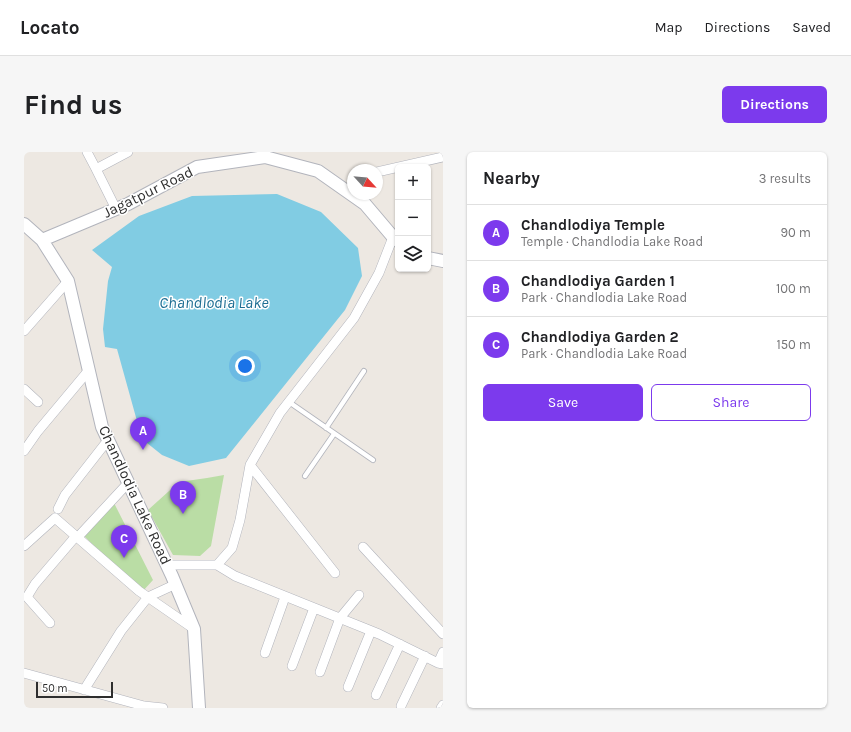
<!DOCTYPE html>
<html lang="en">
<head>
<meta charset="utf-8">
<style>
	body { margin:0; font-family:Karla,sans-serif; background:#f6f6f6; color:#202124 }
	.controls { position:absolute; right:12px; top:12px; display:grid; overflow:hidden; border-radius:6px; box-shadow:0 1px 3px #0004 }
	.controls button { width:36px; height:36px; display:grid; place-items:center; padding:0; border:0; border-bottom:1px solid #e0e0e0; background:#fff; color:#202124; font:20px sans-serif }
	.compass { position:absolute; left:323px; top:12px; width:36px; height:36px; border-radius:50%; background:#fff; box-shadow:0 1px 3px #0004; rotate:116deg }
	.scale { position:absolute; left:12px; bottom:10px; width:77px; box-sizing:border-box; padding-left:4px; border:2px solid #2e2e2e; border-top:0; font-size:11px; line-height:14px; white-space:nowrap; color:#2e2e2e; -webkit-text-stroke:3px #fff; paint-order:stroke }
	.you { position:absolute; left:221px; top:214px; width:14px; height:14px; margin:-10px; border:3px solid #fff; border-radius:50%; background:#1a73e8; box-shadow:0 0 0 6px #1a73e833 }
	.badge { display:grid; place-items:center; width:26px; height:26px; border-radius:50%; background:#7c3aed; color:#fff; font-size:13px; font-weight:700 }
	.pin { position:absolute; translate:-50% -33px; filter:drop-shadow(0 1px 2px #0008) }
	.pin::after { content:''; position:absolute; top:21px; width:14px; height:12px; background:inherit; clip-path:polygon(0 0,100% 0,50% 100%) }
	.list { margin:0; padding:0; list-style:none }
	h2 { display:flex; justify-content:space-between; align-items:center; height:52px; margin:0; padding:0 16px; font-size:17px }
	h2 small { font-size:13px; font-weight:400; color:#757577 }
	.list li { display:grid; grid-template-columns:26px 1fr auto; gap:12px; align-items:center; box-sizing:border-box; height:56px; padding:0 16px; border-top:1px solid #e0e0e0 }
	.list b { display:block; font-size:15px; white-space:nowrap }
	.list p { margin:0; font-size:13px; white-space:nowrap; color:#757577 }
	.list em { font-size:13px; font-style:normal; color:#757577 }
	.actions { display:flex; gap:8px; padding:12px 16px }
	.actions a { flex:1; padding:9px 0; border:1px solid #7c3aed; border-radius:6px; text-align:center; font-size:14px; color:#7c3aed }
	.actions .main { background:#7c3aed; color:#fff }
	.icon { flex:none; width:22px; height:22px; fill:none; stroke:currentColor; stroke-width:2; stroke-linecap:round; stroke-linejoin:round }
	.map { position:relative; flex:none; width:419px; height:556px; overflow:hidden; border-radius:6px }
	header { display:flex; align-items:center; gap:24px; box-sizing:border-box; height:56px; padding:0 20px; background:#fff; border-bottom:1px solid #e0e0e0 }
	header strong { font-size:19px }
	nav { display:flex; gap:22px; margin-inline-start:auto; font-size:14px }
	.intro { display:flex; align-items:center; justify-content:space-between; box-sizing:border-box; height:96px; padding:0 24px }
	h1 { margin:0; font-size:28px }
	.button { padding:10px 18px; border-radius:6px; background:#7c3aed; color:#fff; font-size:14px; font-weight:700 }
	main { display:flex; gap:24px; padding:0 24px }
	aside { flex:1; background:#fff; border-radius:6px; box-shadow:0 1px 3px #0004 }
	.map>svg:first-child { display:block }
	.green { fill:#badda5 }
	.water { fill:#81cce3 }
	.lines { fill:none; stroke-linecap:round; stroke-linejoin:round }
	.service-casing { stroke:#b2b4bc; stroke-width:6 }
	.minor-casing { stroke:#b2b4bc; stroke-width:10 }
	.tertiary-casing { stroke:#b2b4bc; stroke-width:14 }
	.service { stroke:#fff; stroke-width:4.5 }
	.minor { stroke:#fff; stroke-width:9 }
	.tertiary { stroke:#fff; stroke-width:12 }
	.labels { text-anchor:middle; stroke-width:3; stroke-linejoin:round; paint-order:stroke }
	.street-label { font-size:15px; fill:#2e2e2e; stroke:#fff }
	.water-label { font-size:16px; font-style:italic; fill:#1d6e93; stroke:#fff }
</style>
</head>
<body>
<header>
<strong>Locato</strong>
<nav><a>Map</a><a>Directions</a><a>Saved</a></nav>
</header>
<div class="intro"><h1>Find us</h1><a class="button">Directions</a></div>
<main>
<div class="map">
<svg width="419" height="556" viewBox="0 0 419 556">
	<rect width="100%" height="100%" fill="#ede8e2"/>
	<!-- green -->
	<path class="green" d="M200 323 187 394 176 404 149 403 124 358 155 330 183 326Z
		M90 351 129 428 118 440 60 384Z"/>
	<!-- water -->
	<path class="water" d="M253 42 297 60 334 96 338 124 321 158 202 306 165 314 138 303 118 287 93 197 81 195 79 177 84 129 88 115 68 98 115 64 168 44Z"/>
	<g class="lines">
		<!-- service casing -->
		<g class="service-casing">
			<path id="service" d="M265 250 349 308
				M302 276 340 219
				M281 324 310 282"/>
		</g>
		<!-- minor casing -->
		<g class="minor-casing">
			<path id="minor" d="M63 0 72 17
				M353 20 419 5
				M92 57 72 17 104 0
				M0 179 44 129
				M0 237 14 250
				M0 299 14 279 65 218
				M226 313 311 421
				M34 357 41 343 84 288
				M53 386 104 331
				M0 394 31 366 115 439 170 477
				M339 395 419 482
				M143 413H193L208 396 216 368 226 313 256 261 330 166 355 121 369 85
				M193 413 211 424 355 482 414 511 419 512
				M26 471 3 445 11 432 52 384
				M241 501 261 445
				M414 511 419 500
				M268 514 290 456
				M296 520 316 466 335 443
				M0 521 120 554 139 556
				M324 535 347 479
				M60 538 97 479 124 445 152 432
				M352 543 376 492
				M377 554 401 504
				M417 556 419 553"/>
		</g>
		<!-- tertiary casing -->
		<g class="tertiary-casing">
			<path id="tertiary" d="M0 72 18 88 44 129 78 275 148 424 170 477 175 556
				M18 88 104 52 173 15 241 5 294 19 341 52 369 85 374 89
				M404 106 419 109"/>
		</g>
		<!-- service -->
		<use href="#service" class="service"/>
		<!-- minor -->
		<use href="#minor" class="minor"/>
		<!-- tertiary -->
		<use href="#tertiary" class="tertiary"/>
	</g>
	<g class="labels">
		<!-- street labels -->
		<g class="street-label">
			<text transform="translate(124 40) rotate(-26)" y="5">Jagatpur Road</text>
			<text transform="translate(111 343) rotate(65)" y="5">Chandlodia Lake Road</text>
		</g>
		<!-- water labels -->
		<g class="water-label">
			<text x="190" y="156">Chandlodia Lake</text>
		</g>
	</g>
</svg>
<div class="controls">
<button>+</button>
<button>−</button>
<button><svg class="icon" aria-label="layers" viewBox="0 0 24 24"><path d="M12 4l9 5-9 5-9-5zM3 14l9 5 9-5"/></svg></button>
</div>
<svg class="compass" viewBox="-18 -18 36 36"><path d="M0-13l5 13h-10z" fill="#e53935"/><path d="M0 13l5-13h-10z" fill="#757577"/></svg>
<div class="scale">50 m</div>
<div class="you"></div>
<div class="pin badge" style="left:119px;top:298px">A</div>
<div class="pin badge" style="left:159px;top:362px">B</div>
<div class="pin badge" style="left:100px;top:406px">C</div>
</div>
<aside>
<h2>Nearby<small>3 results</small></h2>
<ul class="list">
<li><span class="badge">A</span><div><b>Chandlodiya Temple</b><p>Temple · Chandlodia Lake Road</p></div><em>90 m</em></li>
<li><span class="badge">B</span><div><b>Chandlodiya Garden 1</b><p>Park · Chandlodia Lake Road</p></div><em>100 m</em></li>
<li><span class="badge">C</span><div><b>Chandlodiya Garden 2</b><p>Park · Chandlodia Lake Road</p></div><em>150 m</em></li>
</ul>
<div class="actions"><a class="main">Save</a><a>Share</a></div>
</aside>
</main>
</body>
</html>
